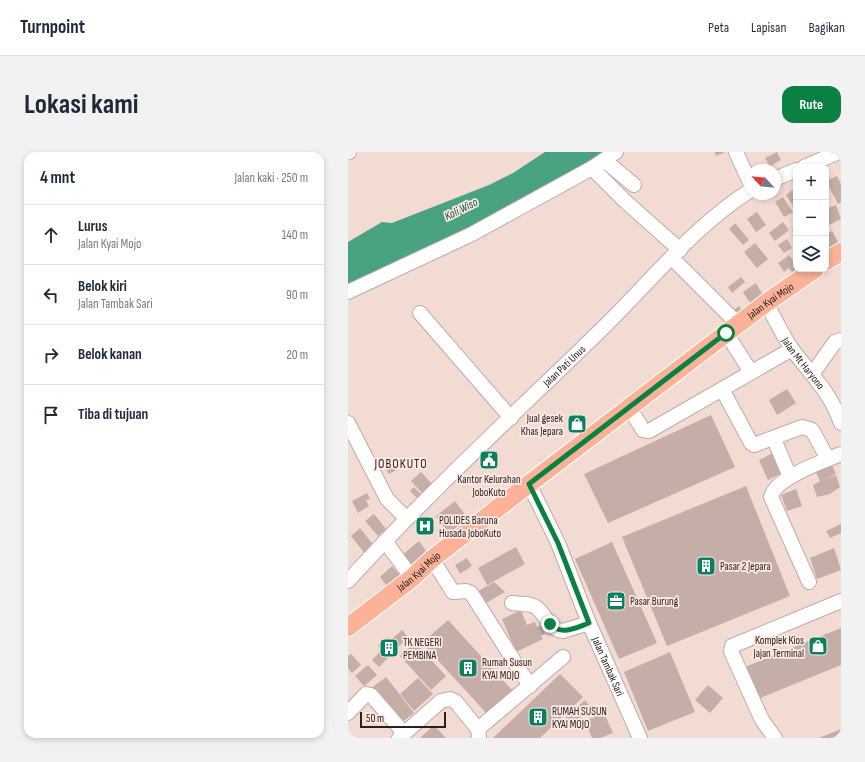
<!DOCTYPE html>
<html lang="id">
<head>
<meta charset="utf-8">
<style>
	body { margin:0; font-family:"Sofia Sans Condensed",sans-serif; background:#f2f2f3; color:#1f2937 }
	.controls { position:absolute; right:12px; top:12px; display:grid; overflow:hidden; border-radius:8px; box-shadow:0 2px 6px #0003 }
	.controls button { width:36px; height:36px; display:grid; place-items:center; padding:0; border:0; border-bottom:1px solid #e0e1e3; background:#fff; color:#1f2937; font:20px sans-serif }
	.compass { position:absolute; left:397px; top:12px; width:36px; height:36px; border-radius:50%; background:#fff; box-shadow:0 2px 6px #0003; rotate:296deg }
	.scale { position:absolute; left:12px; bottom:10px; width:86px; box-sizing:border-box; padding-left:4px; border:2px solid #29211e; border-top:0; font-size:11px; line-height:14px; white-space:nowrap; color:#29211e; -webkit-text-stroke:3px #fce9e3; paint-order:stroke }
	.stop { position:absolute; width:12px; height:12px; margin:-9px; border:3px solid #0b8043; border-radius:50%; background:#fff }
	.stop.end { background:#0b8043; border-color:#fff; box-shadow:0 1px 4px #0008 }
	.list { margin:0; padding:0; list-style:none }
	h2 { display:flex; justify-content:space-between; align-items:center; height:52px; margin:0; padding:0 16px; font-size:17px }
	h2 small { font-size:13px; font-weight:400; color:#747a83 }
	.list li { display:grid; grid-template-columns:26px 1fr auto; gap:12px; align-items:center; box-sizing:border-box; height:60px; padding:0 16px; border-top:1px solid #e0e1e3 }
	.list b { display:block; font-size:15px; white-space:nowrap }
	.list p { margin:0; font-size:13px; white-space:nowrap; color:#747a83 }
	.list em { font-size:13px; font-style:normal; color:#747a83 }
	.icon { flex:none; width:22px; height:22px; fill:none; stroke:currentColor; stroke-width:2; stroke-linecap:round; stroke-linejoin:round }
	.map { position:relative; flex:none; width:493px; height:586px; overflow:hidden; border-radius:12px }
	header { display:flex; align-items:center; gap:24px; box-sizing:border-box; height:56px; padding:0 20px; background:#fff; border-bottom:1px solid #e0e1e3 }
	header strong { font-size:19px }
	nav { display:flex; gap:22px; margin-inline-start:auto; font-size:14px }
	.intro { display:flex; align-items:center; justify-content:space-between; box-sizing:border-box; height:96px; padding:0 24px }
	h1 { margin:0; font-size:28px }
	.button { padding:10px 18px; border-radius:12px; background:#0b8043; color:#fff; font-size:14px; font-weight:700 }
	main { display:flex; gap:24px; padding:0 24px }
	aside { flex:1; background:#fff; border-radius:12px; box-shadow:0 2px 6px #0003 }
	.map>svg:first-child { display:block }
	.water { fill:#49a381 }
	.building { fill:#c4aea7 }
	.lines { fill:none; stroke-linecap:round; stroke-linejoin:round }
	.minor-casing { stroke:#c0aaa3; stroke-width:16 }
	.major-casing { stroke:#fff; stroke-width:20 }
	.minor { stroke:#fff; stroke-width:14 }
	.major { stroke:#fbb299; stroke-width:18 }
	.route { stroke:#0b8043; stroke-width:5 }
	.labels { text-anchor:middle; stroke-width:3.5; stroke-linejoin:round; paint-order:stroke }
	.street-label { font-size:11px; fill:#29211e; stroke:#fce9e3 }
	.poi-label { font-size:11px; fill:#29211e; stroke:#fce9e3; text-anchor:start }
	.water-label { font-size:12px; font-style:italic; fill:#0a543e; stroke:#fce9e3 }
	.quarter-label { font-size:13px; letter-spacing:1px; fill:#29211e; stroke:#fce9e3 }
</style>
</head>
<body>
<header>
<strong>Turnpoint</strong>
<nav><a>Peta</a><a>Lapisan</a><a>Bagikan</a></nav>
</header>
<div class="intro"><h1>Lokasi kami</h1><a class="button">Rute</a></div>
<main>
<aside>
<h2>4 mnt<small>Jalan kaki · 250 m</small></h2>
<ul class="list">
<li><svg class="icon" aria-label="ahead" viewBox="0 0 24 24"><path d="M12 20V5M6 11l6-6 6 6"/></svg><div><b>Lurus</b><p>Jalan Kyai Mojo</p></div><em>140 m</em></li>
<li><svg class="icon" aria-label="left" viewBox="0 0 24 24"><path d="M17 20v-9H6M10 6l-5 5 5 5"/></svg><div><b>Belok kiri</b><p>Jalan Tambak Sari</p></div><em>90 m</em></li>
<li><svg class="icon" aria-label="right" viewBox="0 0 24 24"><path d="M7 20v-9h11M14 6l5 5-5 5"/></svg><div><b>Belok kanan</b></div><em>20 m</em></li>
<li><svg class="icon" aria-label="arrive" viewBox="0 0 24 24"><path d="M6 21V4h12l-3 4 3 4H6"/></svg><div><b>Tiba di tujuan</b></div></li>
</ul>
</aside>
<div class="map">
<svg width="493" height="586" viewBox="0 0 493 586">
	<rect width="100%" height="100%" fill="#f2dbd3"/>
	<!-- water -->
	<path class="water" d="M197 0H265L205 38 0 136V90L34 70 44 71 141 33 165 21Z"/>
	<!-- building -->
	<path class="building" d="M367 0H377L368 4Z
		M429 0 433 8 422 14 417 6Z
		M489 24 493 32V50L490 52 478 29Z
		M444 38 448 44V59L438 43Z
		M435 45 445 60 436 65 427 50Z
		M478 51 480 56 488 53 493 67 481 73 478 67Z
		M409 60 418 73 408 80 399 67Z
		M435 70 441 78 427 89 421 81Z
		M387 71 401 88 395 93 381 77Z
		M448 75V85L444 78Z
		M484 79 492 93 481 99 478 93V82Z
		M439 87 444 96 436 101 430 93Z
		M407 91 420 107 409 116 396 100Z
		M441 103 448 113V118L444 120 441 116 436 120 430 111Z
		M393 125 397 130 384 141 380 135Z
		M408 131 416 145 404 154 395 140Z
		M391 154 396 162 387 168 382 161Z
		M439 237 448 251 429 263 421 248Z
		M363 263 387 315 260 371 236 322Z
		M425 301 434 321 420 328 411 308Z
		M142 302 148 308 140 314 135 309Z
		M43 306 50 317 41 322 34 311Z
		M483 311 488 322 475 328 488 323 492 335 482 342 469 345 465 333 472 329 467 318Z
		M73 320 86 334 76 343 63 329Z
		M398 334 442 444 319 494 274 385Z
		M66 335 75 344 71 348 62 339Z
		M448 337 454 354 439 359 433 343Z
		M19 341 22 347 18 348 21 354 10 361 4 349Z
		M107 349 121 368 102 383 88 364Z
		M26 362 38 377 30 384 17 369Z
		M78 368 84 375 76 381 71 373Z
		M493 372V381L482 386 478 379Z
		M12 376 27 395 18 403 3 384Z
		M71 389 79 400 61 414 53 404Z
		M264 390 309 491 271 507 227 407Z
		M168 395 177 412 139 433 130 416Z
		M486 396 493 418 469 427 462 406Z
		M119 406 124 414 112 422 107 413Z
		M44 414 52 423 39 434 32 425Z
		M146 430 157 440 133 454 125 442Z
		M173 458 179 473 187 470 189 475 193 473 197 482 193 484 195 487 168 500 154 467Z
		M100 468 166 540 141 564 74 491Z
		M493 476V513L410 547 397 515Z
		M54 478 60 485 31 515 24 508 34 498 30 494 39 485 43 488Z
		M67 490 98 524 83 538 52 504Z
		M322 500 347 560 300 579 276 520Z
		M3 502 13 513 4 521 0 516V504Z
		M20 513 29 523 16 534 7 524Z
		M212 522 235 545 192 586H145Z
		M38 525 66 561 50 573 22 537Z
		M70 526 85 542 66 559 52 542Z
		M360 533 375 546 362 561 347 548Z
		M237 548 243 556 221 575 215 568Z
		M256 561 265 581 252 586H244L237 569Z
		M86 573 98 586H72Z
		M493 577V586H471Z"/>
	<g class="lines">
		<!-- minor casing -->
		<g class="minor-casing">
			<g id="minor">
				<path d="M0 0H1"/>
				<path d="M388 0 403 33"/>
				<path d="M256 8 286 33"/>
				<path d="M456 15 491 0"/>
				<path d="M244 16 277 49 332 98"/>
				<path d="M427 27 448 18"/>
				<path d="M324 106 390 172"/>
				<path d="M0 140 124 82 244 16 268 0"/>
				<path id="s1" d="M418 151C427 166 434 183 444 197 463 223 481 238 493 271"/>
				<path d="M72 161 163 266"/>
				<path d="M378 181 403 220"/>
				<path d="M465 221 487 190 493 188"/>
				<path d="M374 237 403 291 406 293 454 275 464 278 480 307"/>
				<path d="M281 255 295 278 301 279 444 197"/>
				<path d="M0 271 39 347 58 366"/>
				<path d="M426 287 442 325"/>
				<path id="s2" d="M181 332 210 391 241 471 292 586"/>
				<path d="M37 389 64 426"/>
				<path d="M84 407 105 440 118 439 123 441 182 534"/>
				<path id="s3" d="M0 429C81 340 170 259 255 176 303 129 347 73 403 38"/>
				<path d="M461 430 423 345C427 326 476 309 493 302"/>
				<path d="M164 451C171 452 184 451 189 456 199 464 201 478 215 479L241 471"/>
				<path d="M0 561 18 542 23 543 56 581"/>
				<path d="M130 577 215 505"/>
				<path d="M51 586 93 549 102 547 108 550 130 577 131 586"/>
				<path d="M427 586 414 568 386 506 383 499 384 494 493 449"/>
			</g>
		</g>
		<!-- major casing -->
		<g class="major-casing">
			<g id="major">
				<path d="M478 109 493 100"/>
				<path id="s4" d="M0 475 64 426 84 407 181 332 418 151 467 117"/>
			</g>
		</g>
		<!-- minor -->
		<use href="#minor" class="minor"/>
		<!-- major -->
		<use href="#major" class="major"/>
	</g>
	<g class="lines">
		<!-- route -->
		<path class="route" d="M202 472C214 484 227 476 241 471L210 391 181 332 378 181"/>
	</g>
	<!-- icons -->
	<defs>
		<g id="shop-square" transform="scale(1)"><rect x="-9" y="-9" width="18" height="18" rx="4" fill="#0a805e" stroke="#fce9e3"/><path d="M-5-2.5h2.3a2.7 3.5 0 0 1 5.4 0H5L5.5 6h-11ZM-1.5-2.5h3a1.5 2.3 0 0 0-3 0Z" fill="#fff"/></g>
		<g id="civic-square" transform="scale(1)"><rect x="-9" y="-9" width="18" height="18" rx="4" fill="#0a805e" stroke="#fce9e3"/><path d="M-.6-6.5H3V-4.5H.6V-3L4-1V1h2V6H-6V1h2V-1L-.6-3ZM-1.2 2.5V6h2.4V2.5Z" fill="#fff"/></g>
		<g id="hospital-square" transform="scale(1)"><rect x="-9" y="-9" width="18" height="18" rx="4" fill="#0a805e" stroke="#fce9e3"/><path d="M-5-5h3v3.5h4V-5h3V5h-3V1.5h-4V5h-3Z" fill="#fff"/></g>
		<g id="building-square" transform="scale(1)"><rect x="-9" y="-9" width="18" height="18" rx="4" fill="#0a805e" stroke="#fce9e3"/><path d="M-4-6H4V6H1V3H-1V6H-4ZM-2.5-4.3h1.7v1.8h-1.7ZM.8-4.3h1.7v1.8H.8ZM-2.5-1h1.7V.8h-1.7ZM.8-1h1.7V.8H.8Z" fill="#fff"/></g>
		<g id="office-square" transform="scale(1)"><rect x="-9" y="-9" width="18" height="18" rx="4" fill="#0a805e" stroke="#fce9e3"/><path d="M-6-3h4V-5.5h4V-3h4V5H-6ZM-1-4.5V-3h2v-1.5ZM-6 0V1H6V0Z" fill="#fff"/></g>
	</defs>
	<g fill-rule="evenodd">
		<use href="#shop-square" x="229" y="272"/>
		<use href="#civic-square" x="141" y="308"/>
		<use href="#hospital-square" x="77" y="374"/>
		<use href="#building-square" x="358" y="414"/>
		<use href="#office-square" x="268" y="449"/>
		<use href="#shop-square" x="470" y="494"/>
		<use href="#building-square" x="41" y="496"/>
		<use href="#building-square" x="120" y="516"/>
		<use href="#building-square" x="190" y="565"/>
	</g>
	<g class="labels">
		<!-- street labels -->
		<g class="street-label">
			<text dy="4" stroke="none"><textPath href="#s4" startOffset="534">Jalan Kyai Mojo</textPath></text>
			<text dy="4" stroke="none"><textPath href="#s1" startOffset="71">Jalan Mt Haryono</textPath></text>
			<text dy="4" stroke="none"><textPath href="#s3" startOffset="305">Jalan Pati Unus</textPath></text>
			<text dy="4" stroke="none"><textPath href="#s4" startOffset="90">Jalan Kyai Mojo</textPath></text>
			<text dy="4" stroke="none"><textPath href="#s2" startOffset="199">Jalan Tambak Sari</textPath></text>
		</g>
		<!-- poi labels -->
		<g class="poi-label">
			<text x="215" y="270" text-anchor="end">Jual gesek<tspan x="215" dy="13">Khas Jepara</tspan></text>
			<text x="141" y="331" text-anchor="middle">Kantor Kelurahan<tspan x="141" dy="13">JoboKuto</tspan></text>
			<text x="91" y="372">POLIDES Baruna<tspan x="91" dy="13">Husada JoboKuto</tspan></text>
			<text x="372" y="418">Pasar 2 Jepara</text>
			<text x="282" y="453">Pasar Burung</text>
			<text x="456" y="492" text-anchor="end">Komplek Kios<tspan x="456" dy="13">Jajan Terminal</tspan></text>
			<text x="55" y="494">TK NEGERI<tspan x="55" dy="13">PEMBINA</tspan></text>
			<text x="134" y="514">Rumah Susun<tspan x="134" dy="13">KYAI MOJO</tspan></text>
			<text x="204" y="563">RUMAH SUSUN<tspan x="204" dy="13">KYAI MOJO</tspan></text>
		</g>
		<!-- water labels -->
		<g class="water-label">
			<text transform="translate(113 57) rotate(-27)" y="4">Kali Wiso</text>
		</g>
		<!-- quarter labels -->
		<g class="quarter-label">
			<text x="53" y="316">JOBOKUTO</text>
		</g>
	</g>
</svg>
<div class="controls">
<button>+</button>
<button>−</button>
<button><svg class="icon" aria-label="layers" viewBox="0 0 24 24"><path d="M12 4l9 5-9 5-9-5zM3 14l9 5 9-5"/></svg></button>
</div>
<svg class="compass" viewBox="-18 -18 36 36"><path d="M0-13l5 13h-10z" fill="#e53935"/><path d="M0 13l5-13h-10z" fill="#747a83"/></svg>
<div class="scale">50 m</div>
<div class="stop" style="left:378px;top:181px"></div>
<div class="stop end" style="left:202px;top:472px"></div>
</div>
</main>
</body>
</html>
